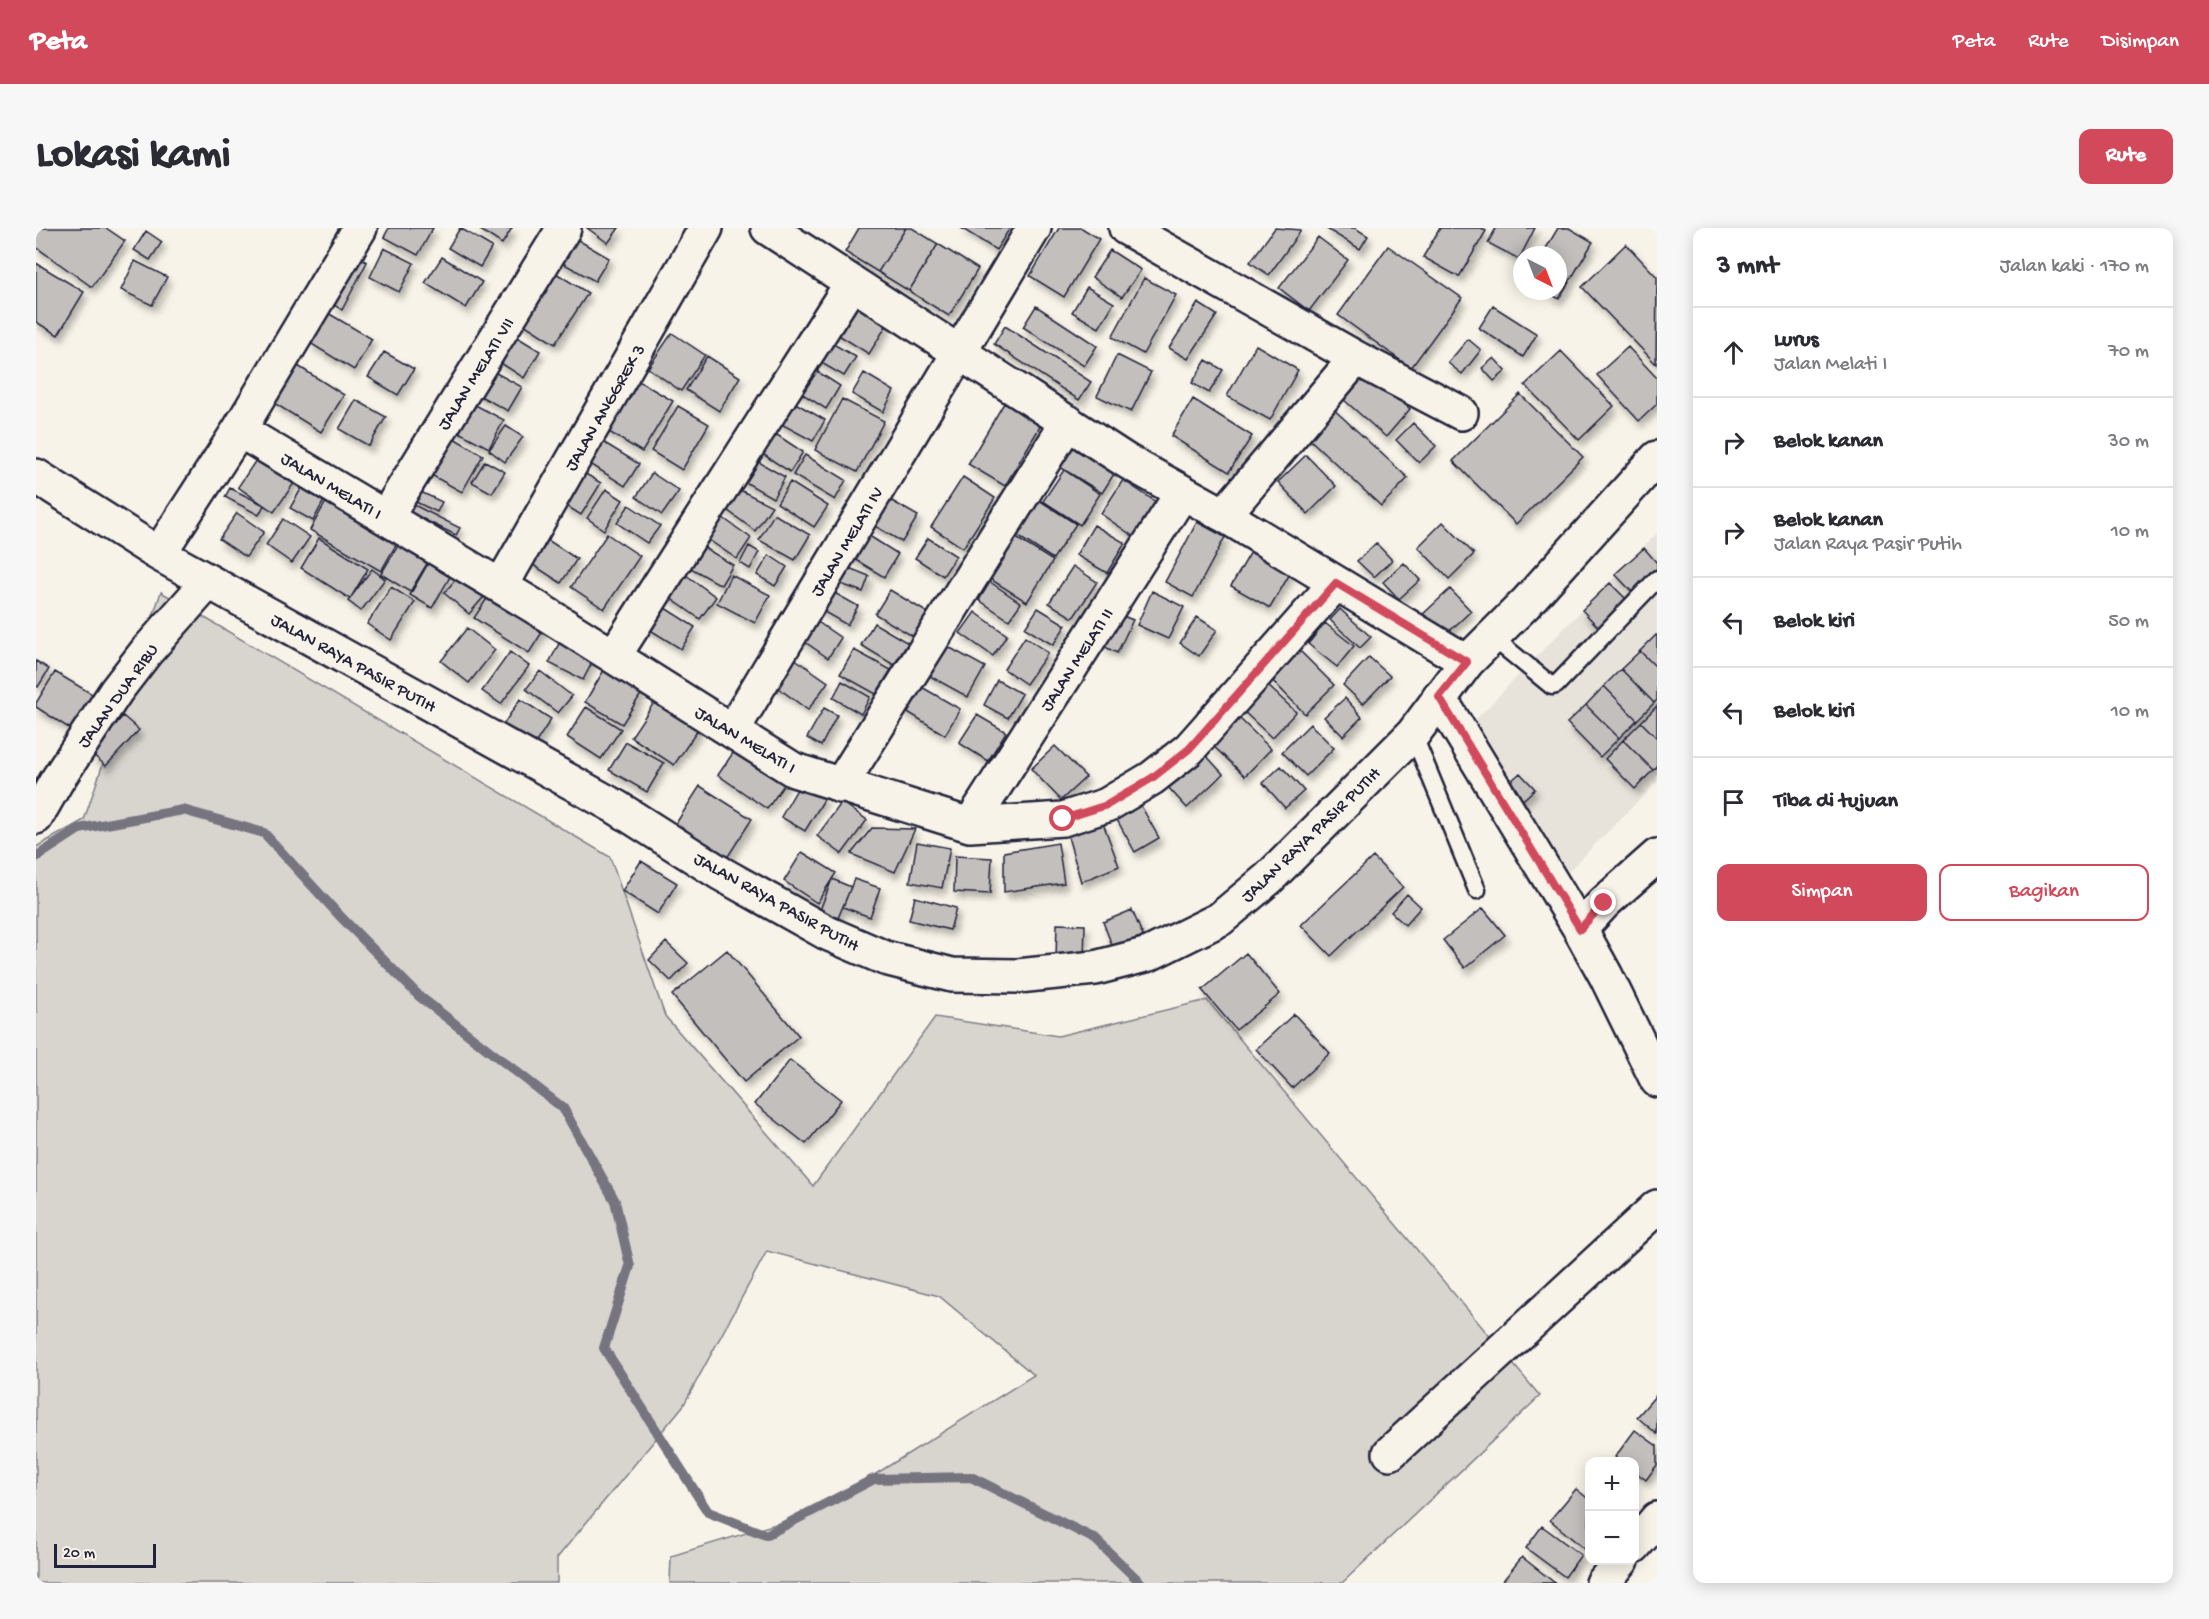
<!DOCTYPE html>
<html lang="id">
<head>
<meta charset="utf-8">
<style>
	body { margin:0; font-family:"Gochi Hand",sans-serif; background:#f7f7f7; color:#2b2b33 }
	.controls { position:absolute; right:18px; bottom:18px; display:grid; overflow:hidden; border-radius:12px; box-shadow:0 3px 15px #0003 }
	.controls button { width:54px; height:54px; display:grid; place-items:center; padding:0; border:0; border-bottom:2px solid #e1e1e2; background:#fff; color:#2b2b33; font:30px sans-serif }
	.compass { position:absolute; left:1477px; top:18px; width:54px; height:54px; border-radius:50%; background:#fff; box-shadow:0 3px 15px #0003; rotate:138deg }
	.scale { position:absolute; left:18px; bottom:15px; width:102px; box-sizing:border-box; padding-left:6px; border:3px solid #22223b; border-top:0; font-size:16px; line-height:21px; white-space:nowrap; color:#22223b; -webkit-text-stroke:4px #f7f3e8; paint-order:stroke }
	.stop { position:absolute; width:18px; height:18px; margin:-14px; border:4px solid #d1495b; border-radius:50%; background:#fff }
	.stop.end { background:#d1495b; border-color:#fff; box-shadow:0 2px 6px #0008 }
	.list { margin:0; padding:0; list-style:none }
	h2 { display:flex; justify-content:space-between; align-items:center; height:78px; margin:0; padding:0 24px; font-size:26px }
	h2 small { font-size:20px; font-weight:400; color:#7c7c81 }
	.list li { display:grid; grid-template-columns:39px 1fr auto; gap:18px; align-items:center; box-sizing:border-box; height:90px; padding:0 24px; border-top:2px solid #e1e1e2 }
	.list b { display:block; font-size:22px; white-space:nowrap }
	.list p { margin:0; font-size:20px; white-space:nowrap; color:#7c7c81 }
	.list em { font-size:20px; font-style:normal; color:#7c7c81 }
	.actions { display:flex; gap:12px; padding:18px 24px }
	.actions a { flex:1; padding:14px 0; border:2px solid #d1495b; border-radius:12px; text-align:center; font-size:21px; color:#d1495b }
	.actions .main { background:#d1495b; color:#fff }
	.icon { flex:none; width:33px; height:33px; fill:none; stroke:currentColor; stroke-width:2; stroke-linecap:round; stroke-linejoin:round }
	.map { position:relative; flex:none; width:1621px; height:1355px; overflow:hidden; border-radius:12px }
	header { display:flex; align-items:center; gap:36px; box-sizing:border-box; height:84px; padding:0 30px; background:#d1495b; color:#fff }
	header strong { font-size:28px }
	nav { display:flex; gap:33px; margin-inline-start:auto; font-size:21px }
	.intro { display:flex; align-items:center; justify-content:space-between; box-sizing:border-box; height:144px; padding:0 36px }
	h1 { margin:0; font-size:42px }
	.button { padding:15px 27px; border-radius:12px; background:#d1495b; color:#fff; font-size:21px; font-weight:700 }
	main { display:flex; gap:36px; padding:0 36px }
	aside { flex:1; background:#fff; border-radius:12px; box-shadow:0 3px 15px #0003 }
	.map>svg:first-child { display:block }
	.built { fill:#e7e3db }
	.green { fill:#d8d5cf; stroke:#7d7c85; stroke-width:1.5 }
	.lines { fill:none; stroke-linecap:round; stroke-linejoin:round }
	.stream { stroke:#76747f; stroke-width:10 }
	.building { fill:#c2bfbd; stroke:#22223b; stroke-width:1.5; filter:url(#shadow) }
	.service-casing { stroke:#22223b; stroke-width:21 }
	.minor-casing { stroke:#22223b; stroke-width:38 }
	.tertiary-casing { stroke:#22223b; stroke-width:38 }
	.service { stroke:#f7f3e8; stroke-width:16 }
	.minor { stroke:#f7f3e8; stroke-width:33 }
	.tertiary { stroke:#f7f3e8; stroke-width:33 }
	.route { stroke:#d1495b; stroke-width:8 }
	.labels { text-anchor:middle; stroke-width:6; stroke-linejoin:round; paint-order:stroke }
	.street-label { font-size:18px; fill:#22223b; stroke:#f7f3e8 }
</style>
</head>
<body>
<header>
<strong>Peta</strong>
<nav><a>Peta</a><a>Rute</a><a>Disimpan</a></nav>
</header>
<div class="intro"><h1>Lokasi kami</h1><a class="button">Rute</a></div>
<main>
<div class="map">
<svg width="1621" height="1355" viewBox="0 0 1621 1355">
	<defs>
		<filter id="shadow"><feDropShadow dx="3.5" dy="6" stdDeviation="3" flood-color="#0004"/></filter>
	</defs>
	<rect width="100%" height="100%" fill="#f7f3e8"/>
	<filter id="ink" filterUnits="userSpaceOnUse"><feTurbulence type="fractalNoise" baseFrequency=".0167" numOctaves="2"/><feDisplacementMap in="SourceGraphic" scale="12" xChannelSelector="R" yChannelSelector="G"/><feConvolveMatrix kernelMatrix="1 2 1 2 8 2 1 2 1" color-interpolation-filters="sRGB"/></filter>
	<g filter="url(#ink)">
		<!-- built -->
		<path class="built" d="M1621 305V554L1528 648 1439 492Z"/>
		<!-- green -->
		<path class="green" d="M125 364 574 629 629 788 777 958 899 789 1022 808 1171 772 1504 1168 1306 1355H634L635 1328 779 1284 998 1147 903 1068 731 1023 647 1178 521 1330V1355H0V619L48 592Z"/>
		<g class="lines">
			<!-- stream -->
			<path class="stream" d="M0 629 43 601 147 582 228 605 303 687 383 768 527 880 579 973 594 1038 568 1120 672 1284 730 1307 838 1251 935 1249 1059 1311 1105 1355"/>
		</g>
		<!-- building -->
		<path class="building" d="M0 0H70L89 13 56 59 0 19Z
			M353 0H397L382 27 348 9Z
			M424 0 456 19 444 39 412 20Z
			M441 0H476L466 16Z
			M551 0H583L572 15Z
			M823 0H870L842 44 809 24Z
			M870 0H876L902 16 873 63 842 44Z
			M925 0H974L960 22Z
			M1023 0H1046L1063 11 1028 69 994 48Z
			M1239 0 1265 2 1233 47 1214 34Z
			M1289 0H1319L1332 8 1324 21Z
			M1404 0H1445L1450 3 1423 49 1387 29Z
			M1460 0H1499L1483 31 1452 15Z
			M1522 0H1533L1557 14 1523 71 1510 63H1522V27H1506Z
			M110 3 126 14 114 32 98 22Z
			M535 8 573 30 559 53 521 32Z
			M1282 9 1312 32 1273 83 1243 60Z
			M902 16 942 41 913 88 873 63Z
			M1590 16 1621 49 1620 136 1546 59Z
			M1352 18 1426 70 1375 140 1302 87Z
			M348 20 378 35 363 64 334 49Z
			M1074 22 1105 42 1086 69 1056 49Z
			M406 29 446 54 430 80 389 55Z
			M323 30 331 34 306 82 298 77Z
			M99 33 131 49 116 77 85 62Z
			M0 35 48 64 22 107 0 94Z
			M515 42 552 65 519 116 483 93Z
			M1108 50 1140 67 1107 126 1076 109Z
			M1051 59 1078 75 1063 100 1036 84Z
			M813 71 852 95 833 126 793 101Z
			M1162 75 1181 87 1152 131 1133 120Z
			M1000 78 1061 118 1048 138 987 99Z
			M1457 78 1501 106 1487 129 1443 100Z
			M292 85 336 111 318 142 274 115Z
			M969 98 1055 154 1043 172 958 116Z
			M636 105 669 127 645 163 612 140Z
			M476 106 504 123 488 150 460 132Z
			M787 110 820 129 808 148 775 129Z
			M1432 111 1445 122 1426 146 1412 135Z
			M1220 117 1262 142 1234 192 1191 168Z
			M1592 119 1621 150V176L1603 193 1561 147Z
			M1525 123 1578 178 1543 212 1489 157Z
			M348 124 378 141 362 167 332 149Z
			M1081 127 1115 144 1095 184 1061 168Z
			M671 128 704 149 683 183 650 162Z
			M1458 130 1470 143 1458 153 1446 140Z
			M1170 132 1187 142 1173 165 1156 155Z
			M768 135 804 158 790 181 754 158Z
			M262 138 308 167 285 204 238 175Z
			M449 139 486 159 472 183 435 163Z
			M828 145 858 163 847 184 816 166Z
			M1331 145 1374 181 1350 209 1308 172Z
			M599 151 637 173 606 224 568 201Z
			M1484 166 1547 229 1480 296 1417 233Z
			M749 169 789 192 777 213 736 191Z
			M806 171 848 193 821 244 779 222Z
			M1157 171 1216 208 1193 244 1135 208Z
			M320 172 350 189 333 218 303 201Z
			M430 172 468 192 453 220 415 200Z
			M968 175 1005 197 969 258 932 236Z
			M1293 177 1372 250 1345 278 1267 205Z
			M642 178 673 196 646 242 615 223Z
			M1377 195 1400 218 1383 235 1360 212Z
			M470 198 487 209 469 234 453 222Z
			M732 201 767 224 754 244 719 221Z
			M409 205 447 227 426 264 388 243Z
			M562 211 603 236 589 258 548 232Z
			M1036 219 1078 246 1066 265 1024 239Z
			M226 223 263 248 238 284 202 259Z
			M769 227 810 252 799 272 757 247Z
			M1270 227 1300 258 1272 286 1242 254Z
			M714 229 749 249 737 270 702 250Z
			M449 233 469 244 456 265 436 254Z
			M543 242 565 255 545 287 523 273Z
			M1028 242 1064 266 1044 297 1007 273Z
			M616 245 643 263 626 287 600 269Z
			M272 249 294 261 277 293 254 280Z
			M927 249 959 270 927 320 895 299Z
			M1087 252 1123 276 1100 310 1065 286Z
			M754 254 792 278 778 299 741 275Z
			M370 257 406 274 401 284 365 267Z
			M696 258 736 278 719 303 683 276Z
			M194 260 228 277 223 287 189 269Z
			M570 261 587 272 568 302 551 290Z
			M294 267 365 308 345 343 274 302Z
			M849 269 882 288 866 314 834 295Z
			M1003 272 1040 296 1017 331 980 307Z
			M374 275 424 300 420 307 370 283Z
			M593 277 624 298 611 315 581 295Z
			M201 285 228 304 210 329 183 311Z
			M680 285 715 310 701 331 664 306Z
			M738 286 774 307 759 332 723 312Z
			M247 291 274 309 256 335 230 317Z
			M1161 294 1189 309 1157 369 1129 354Z
			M1407 294 1438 326 1413 351 1382 319Z
			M1058 297 1089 315 1071 345 1040 327Z
			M827 304 862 326 848 349 812 327Z
			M571 306 604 328 568 381 535 359Z
			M504 307 541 331 525 355 488 331Z
			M977 308 1017 333 991 374 951 349Z
			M283 310 332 341 314 371 265 340Z
			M892 310 920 328 907 348 879 330Z
			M366 311 395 329 374 364 345 346Z
			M1340 315 1356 332 1338 349 1321 333Z
			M664 317 697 337 685 357 651 338Z
			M713 318 723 324 714 341 704 335Z
			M1608 320 1621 335V345L1598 366 1579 346Z
			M1216 322 1255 344 1234 380 1195 358Z
			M733 327 751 339 739 358 721 347Z
			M393 334 415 347 396 380 374 367Z
			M1368 335 1384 352 1363 371 1347 354Z
			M808 338 833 348 827 364 802 355Z
			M1037 338 1061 354 1037 390 1013 375Z
			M336 341 349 351 325 383 312 373Z
			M427 343 452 364 433 386 408 365Z
			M646 344 680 369 664 391 630 367Z
			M695 347 734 367 719 395 681 375Z
			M954 354 985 375 973 392 943 372Z
			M1574 355 1591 372 1563 400 1546 382Z
			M786 358 822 378 811 397 776 377Z
			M355 359 379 374 355 412 331 396Z
			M1414 361 1435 383 1407 409 1386 387Z
			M854 362 892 385 878 409 839 386Z
			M456 363 510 398 493 425 438 390Z
			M1116 363 1148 379 1132 411 1101 397Z
			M618 373 659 399 645 421 603 395Z
			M1002 380 1030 397 1017 417 989 400Z
			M1304 381 1335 409 1324 420 1294 392Z
			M939 384 971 407 957 428 924 405Z
			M1082 386 1097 392 1081 425 1067 418Z
			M773 388 805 410 792 430 759 407Z
			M1161 389 1181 402 1163 428 1144 415Z
			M838 395 872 415 858 437 825 417Z
			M1289 395 1318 418 1301 439 1272 416Z
			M431 400 459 422 433 455 405 433Z
			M528 406 562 423 547 452 513 435Z
			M1620 407H1621V440L1604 423Z
			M989 409 1012 425 990 456 968 441Z
			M907 416 949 439 932 469 890 446Z
			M1262 421 1298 457 1269 486 1233 449Z
			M818 422 855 442 840 466 804 446Z
			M1604 423 1621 440V472L1618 475 1585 441Z
			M474 424 493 438 465 476 446 463Z
			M752 426 792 454 772 482 733 453Z
			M1333 429 1354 448 1327 476 1307 457Z
			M0 433 13 441 2 459 0 458Z
			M571 437 609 460 586 496 549 474Z
			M1585 441 1618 475 1601 492 1568 458Z
			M504 443 536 468 522 485 490 461Z
			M19 444 61 469 39 504 0 479V475Z
			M961 452 986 466 972 490 948 477Z
			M806 453 834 469 825 486 797 470Z
			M877 454 924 481 909 507 862 478Z
			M1228 454 1260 484 1236 510 1204 480Z
			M1568 458 1601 492 1583 510 1550 477Z
			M625 464 668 493 638 537 595 509Z
			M1309 470 1326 489 1307 508 1288 489Z
			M484 471 515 491 497 519 465 500Z
			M1550 477 1583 510 1564 529 1531 495Z
			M1621 478V510L1605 494Z
			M550 479 585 501 565 531 531 509Z
			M788 480 801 487 785 518 771 510Z
			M1199 486 1235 521 1209 548 1173 514Z
			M941 487 970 504 952 533 923 515Z
			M87 488 103 502 70 538 55 525Z
			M1605 494 1621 510V539L1617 542 1587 512Z
			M1274 496 1298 520 1270 548 1246 524Z
			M1587 512 1617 542 1599 561 1569 531Z
			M590 514 628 535 611 564 573 542Z
			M703 516 752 551 731 581 682 547Z
			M1019 518 1050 549 1025 572 995 541Z
			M1167 524 1187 546 1151 580 1131 558Z
			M1245 538 1268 563 1249 580 1227 555Z
			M1484 545 1499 561 1479 579 1464 563Z
			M764 556 789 570 769 603 745 589Z
			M664 558 716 591 689 633 637 600Z
			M806 574 831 592 806 626 781 608Z
			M1104 576 1123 610 1099 624 1080 590Z
			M1067 595 1083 638 1045 654 1031 605Z
			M836 600 879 601 859 644 815 626Z
			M881 614 914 620 906 660 874 654Z
			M1022 615 1028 655 968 664V624Z
			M766 624 800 645 781 675 748 653Z
			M919 628 956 630 954 666 918 664Z
			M1337 629 1367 659 1295 728 1265 697Z
			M605 633 641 655 622 686 586 663Z
			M796 651 815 659 797 702 779 695Z
			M818 651 844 660 834 689 807 679Z
			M1371 666 1385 679 1369 697 1355 684Z
			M879 669 920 680 914 702 873 692Z
			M1447 680 1469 707 1429 740 1407 712Z
			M1096 682 1107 708 1077 720 1067 694Z
			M1021 696 1049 697 1048 731 1020 730Z
			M630 714 652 735 635 753 613 732Z
			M691 722 763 808 708 854 636 767Z
			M1210 725 1244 766 1200 802 1166 762Z
			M1258 786 1294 825 1256 860 1220 821Z
			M754 832 805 872 770 916 719 876Z
			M1621 1166V1206L1601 1189Z
			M1599 1202 1621 1218V1237L1610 1252 1598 1243V1234H1585L1579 1229Z
			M1540 1261 1554 1272 1552 1324 1514 1292Z
			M1506 1298 1545 1327 1529 1349 1490 1320Z
			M1486 1329 1519 1355H1465Z"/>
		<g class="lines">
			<!-- service casing -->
			<g class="service-casing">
				<path id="service" d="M1456 409 1516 458 1520 457 1621 351
					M1377 506 1441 662"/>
			</g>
			<!-- minor casing -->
			<g class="minor-casing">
				<path id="minor" d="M732 0 1092 234 1188 287 1431 434
					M1090 0 1320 130 1425 185
					M203 202 496 377 758 542 934 597 1027 591 1071 577 1116 550 1153 521 1300 355
					M1188 287 1320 130
					M350 289 528 0
					M133 310 203 202 324 0
					M465 358 670 0
					M578 428 815 56
					M1403 469 1544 701 1570 748 1621 852
					M696 503 998 0
					M804 558 1032 194
					M0 589 20 554 80 463 110 424 172 354
					M934 597 1146 265
					M1544 701 1568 675 1621 628
					M1354 1225 1621 979
					M1598 1318 1621 1291
					M1567 1355 1586 1332"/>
			</g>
			<!-- tertiary casing -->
			<g class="tertiary-casing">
				<path id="tertiary" d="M0 248 123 326 580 579 684 645 791 705 849 730 916 747 982 748 1059 740 1113 726 1184 691 1233 650 1377 506 1431 434 1490 375 1621 230"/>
			</g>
			<!-- service -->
			<use href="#service" class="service"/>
			<!-- minor -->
			<use href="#minor" class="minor"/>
			<!-- tertiary -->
			<use href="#tertiary" class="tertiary"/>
		</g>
	</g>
	<g class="lines" filter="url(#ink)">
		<!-- route -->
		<path class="route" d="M1027 591 1071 577 1116 550 1153 521 1300 355 1431 434 1403 469 1544 701 1568 675"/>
	</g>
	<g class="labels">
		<!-- street labels -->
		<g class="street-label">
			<text transform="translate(439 145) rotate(-58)" y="6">JALAN MELATI VII</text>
			<text transform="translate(568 179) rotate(-60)" y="6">JALAN ANGGREK 3</text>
			<text transform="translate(296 257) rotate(31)" y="6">JALAN MELATI I</text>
			<text transform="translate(810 313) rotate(-59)" y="6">JALAN MELATI IV</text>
			<text transform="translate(1040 431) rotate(-57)" y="6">JALAN MELATI II</text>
			<text transform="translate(318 434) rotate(29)" y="6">JALAN RAYA PASIR PUTIH</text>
			<text transform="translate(81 467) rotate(-54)" y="6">JALAN DUA RIBU</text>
			<text transform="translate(710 511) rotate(31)" y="6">JALAN MELATI I</text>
			<text transform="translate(1274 606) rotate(-44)" y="6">JALAN RAYA PASIR PUTIH</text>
			<text transform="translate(741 673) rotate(29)" y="6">JALAN RAYA PASIR PUTIH</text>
		</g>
	</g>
</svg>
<div class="controls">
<button>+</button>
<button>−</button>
</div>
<svg class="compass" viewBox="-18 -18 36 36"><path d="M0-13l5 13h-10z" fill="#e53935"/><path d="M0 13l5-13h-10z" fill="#7c7c81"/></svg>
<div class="scale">20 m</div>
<div class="stop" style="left:1027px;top:591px"></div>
<div class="stop end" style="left:1568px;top:675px"></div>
</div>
<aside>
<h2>3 mnt<small>Jalan kaki · 170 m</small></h2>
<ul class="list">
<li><svg class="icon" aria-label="ahead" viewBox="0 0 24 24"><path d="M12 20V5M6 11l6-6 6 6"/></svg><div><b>Lurus</b><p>Jalan Melati I</p></div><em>70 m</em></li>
<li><svg class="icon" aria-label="right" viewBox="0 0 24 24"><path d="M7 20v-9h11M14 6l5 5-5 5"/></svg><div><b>Belok kanan</b></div><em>30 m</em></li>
<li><svg class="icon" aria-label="right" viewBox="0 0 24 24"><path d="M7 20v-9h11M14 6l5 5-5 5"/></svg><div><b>Belok kanan</b><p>Jalan Raya Pasir Putih</p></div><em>10 m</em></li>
<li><svg class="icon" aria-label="left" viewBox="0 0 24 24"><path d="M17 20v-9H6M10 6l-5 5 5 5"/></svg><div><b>Belok kiri</b></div><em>50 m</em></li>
<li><svg class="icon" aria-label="left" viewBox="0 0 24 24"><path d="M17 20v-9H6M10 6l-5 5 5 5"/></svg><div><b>Belok kiri</b></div><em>10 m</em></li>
<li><svg class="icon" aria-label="arrive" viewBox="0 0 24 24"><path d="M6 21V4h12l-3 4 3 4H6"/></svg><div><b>Tiba di tujuan</b></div></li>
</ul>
<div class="actions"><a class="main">Simpan</a><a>Bagikan</a></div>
</aside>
</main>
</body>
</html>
